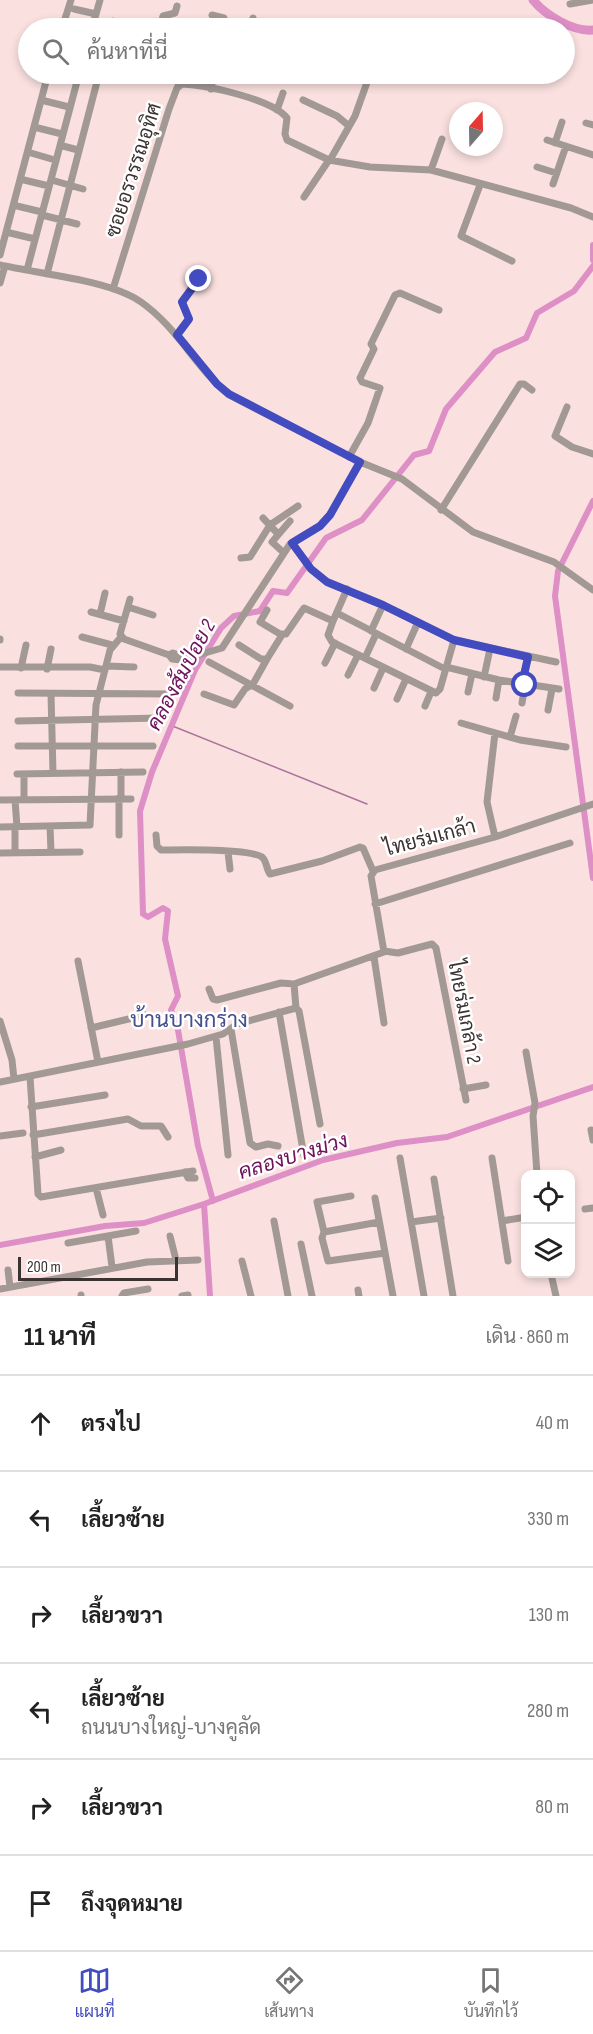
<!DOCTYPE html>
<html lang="th">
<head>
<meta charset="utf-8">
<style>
	body { margin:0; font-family:"Sofia Sans Condensed",Sarabun,sans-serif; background:#f2f2f2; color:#222 }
	.controls { position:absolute; right:18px; bottom:18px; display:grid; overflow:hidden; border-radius:12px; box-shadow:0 3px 9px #0003 }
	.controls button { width:54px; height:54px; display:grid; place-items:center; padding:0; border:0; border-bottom:2px solid #e0e0e0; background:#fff; color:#222; font:30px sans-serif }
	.compass { position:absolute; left:449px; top:102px; width:54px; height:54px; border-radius:50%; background:#fff; box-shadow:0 3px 9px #0003; rotate:20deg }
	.scale { position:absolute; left:18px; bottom:15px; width:160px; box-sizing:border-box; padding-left:6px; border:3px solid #3b3232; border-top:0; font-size:16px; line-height:21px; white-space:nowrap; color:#3b3232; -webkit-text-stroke:4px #fff; paint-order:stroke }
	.stop { position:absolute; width:18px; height:18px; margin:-14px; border:4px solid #424cc0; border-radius:50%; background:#fff }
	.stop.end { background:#424cc0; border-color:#fff; box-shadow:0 2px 6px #0008 }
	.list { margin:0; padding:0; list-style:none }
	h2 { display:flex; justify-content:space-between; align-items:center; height:78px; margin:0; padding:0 24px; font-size:26px }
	h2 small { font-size:20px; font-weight:400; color:#767676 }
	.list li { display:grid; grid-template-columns:39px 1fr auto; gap:18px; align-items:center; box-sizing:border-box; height:96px; padding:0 24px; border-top:2px solid #e0e0e0 }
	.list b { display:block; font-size:22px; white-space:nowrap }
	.list p { margin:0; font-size:20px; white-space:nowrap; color:#767676 }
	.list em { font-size:20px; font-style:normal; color:#767676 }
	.icon { flex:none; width:33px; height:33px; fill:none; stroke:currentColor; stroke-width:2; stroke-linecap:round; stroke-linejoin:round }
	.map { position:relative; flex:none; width:593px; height:1296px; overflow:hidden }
	.search { position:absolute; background:#fff; box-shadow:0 3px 9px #0003; left:18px; right:18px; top:18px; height:66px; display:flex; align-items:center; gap:15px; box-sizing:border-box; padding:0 21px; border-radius:33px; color:#767676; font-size:22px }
	.sheet { height:654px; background:#fff }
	nav { display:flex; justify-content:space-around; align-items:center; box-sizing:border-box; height:84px; border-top:2px solid #e0e0e0; background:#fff; font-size:16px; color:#767676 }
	nav a { display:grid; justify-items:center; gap:3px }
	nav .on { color:#424cc0 }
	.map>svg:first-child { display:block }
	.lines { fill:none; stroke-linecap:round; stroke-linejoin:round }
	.stream { stroke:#ac739a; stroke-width:1.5 }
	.canal { stroke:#dd8fc6; stroke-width:6 }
	.river { stroke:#dd8fc6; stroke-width:9 }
	.minor { stroke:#a29995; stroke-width:7 }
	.route { stroke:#424cc0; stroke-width:8 }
	.labels { text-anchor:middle; stroke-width:5; stroke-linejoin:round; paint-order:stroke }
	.street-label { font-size:20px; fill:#3b3232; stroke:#fff }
	.water-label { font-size:21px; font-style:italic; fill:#6f125c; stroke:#fff }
	.quarter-label { font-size:22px; fill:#45508d; stroke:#fff }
</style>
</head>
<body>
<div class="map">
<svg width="593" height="1296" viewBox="0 0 593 1296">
	<rect width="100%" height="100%" fill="#fae1e0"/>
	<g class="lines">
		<!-- stream -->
		<path class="stream" d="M170 725 367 804"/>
		<!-- canal -->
		<path class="canal" d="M593 245V260
			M593 501 558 571 555 596 593 878
			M213 1201 198 1146 178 1030 171 1010 178 996 165 939 168 911 163 908 148 917 143 914 140 811 152 772 195 670 221 628 234 616 260 611 273 591 287 593 326 538 362 520 414 455 429 451 446 409 495 352 526 338 537 313 574 291 593 266
			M204 1204 210 1296
			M0 1245 105 1226 144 1223 204 1204 323 1160 397 1143 447 1137 593 1087"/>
		<!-- river -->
		<path class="river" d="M533 0C545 15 573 32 593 30"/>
		<!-- minor -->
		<path class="minor" d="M570 4 593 0
			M74 9 96 14
			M212 15 224 18V28
			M62 28 71 0
			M92 28 100 0
			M111 28 113 21
			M160 28 163 16 175 13 177 6
			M250 28 253 18
			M67 74 78 76
			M178 86 180 74
			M211 89 214 74
			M303 100 337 116 349 126
			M45 101 69 107
			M277 110 283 93
			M586 123 593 125
			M38 128 62 134
			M547 140 593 155
			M555 143 562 122
			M63 146 78 150
			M31 153 55 160
			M330 160 355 116 370 74
			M537 167 556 173
			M431 170 442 139
			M24 180 49 186
			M55 181 83 189
			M553 184 566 146
			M480 185 461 236 512 261
			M304 197 329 160
			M17 206 42 212
			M46 216 77 224
			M10 233 35 239
			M0 255 48 74
			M0 265C39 274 110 280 141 302 177 327 196 368 229 395L360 462 402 479 473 532 554 562 593 590
			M27 270 79 74
			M47 274 99 74
			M0 283 5 266
			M113 289 169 109 177 88 182 84C206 85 272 99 287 118L285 134 287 140 329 160 370 167 431 170 571 208 593 217
			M177 335 189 319 182 302 199 279
			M567 407 555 436 572 447 593 454
			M349 457 368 423 380 388 362 382 360 378 374 349 371 344 395 295 400 293 439 310
			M441 510 520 384H524L532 390
			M263 518 278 534
			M292 543 311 569 327 582 384 606 454 640 556 662
			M284 553 272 542 290 521
			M241 558 250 557 270 525 298 506
			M130 599 120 634 124 639 169 655 172 659 181 660 222 648 290 544 320 526 330 515 360 462
			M128 607 153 615
			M267 610 260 622 280 634H286L304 608 333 621 347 589
			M91 612 124 621
			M337 613 445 669
			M100 614 105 593
			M333 621 328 635 332 642 436 693 440 689 454 640
			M371 631 383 605
			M82 637 112 645
			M0 640V639
			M239 645 261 659H267L282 635
			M406 649 418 622
			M169 655 173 653 186 657
			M365 658 376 634
			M209 662 290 706
			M325 663 335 643
			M106 666 134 667
			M0 667H90L105 670
			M446 667 499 680 559 689
			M21 668 26 645
			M47 669 51 649
			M348 675 358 655
			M484 677 490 649
			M522 684 528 657
			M374 688 383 668
			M468 692 472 674
			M18 693 174 694
			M51 694 53 773
			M204 694 234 705 245 689 253 684 267 659
			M496 698 499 680
			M397 699 406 679
			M522 703 525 685
			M425 706 431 692
			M548 710 552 689
			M18 721 160 718
			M461 723 520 740 566 747
			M510 737 516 716
			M18 746H153
			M121 772V798
			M17 774 143 772
			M24 774V800
			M119 798V835
			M0 800 131 799
			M15 800 17 827
			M50 826 51 852
			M0 827 90 825 96 705 110 650 121 637
			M156 835 157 846 161 850C180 850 248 848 262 857 267 861 266 869 270 874L322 861 360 847 363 848 373 871
			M495 837 487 802 495 733
			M228 852 230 869
			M0 853 80 852
			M15 853V827
			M375 904 570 843
			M384 951 398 953 432 944 436 948 466 1100
			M374 957 384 1023
			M78 961 98 1062
			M209 989 213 999 217 1000 281 983 294 984
			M296 1008 299 1011 320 1124
			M279 1012 304 1156
			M0 1021 12 1060 14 1079
			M91 1028 145 1015
			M231 1029 250 1143 256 1147 268 1144 278 1146
			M216 1037 228 1155
			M526 1052 535 1103 533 1116 537 1174
			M30 1077 38 1194 41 1197 193 1171
			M0 1082 188 1044 223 1034 237 1024 296 1008 294 984 384 952 371 876 375 870 495 837 593 804
			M463 1089 486 1085
			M31 1107 105 1095
			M591 1130 593 1140
			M33 1135 128 1119 141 1126H161L168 1137
			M0 1136 23 1133
			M35 1157 61 1150
			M400 1158 424 1296
			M492 1158 508 1261
			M185 1172 188 1178H195
			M434 1179 453 1296
			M96 1188 103 1215
			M351 1196 317 1202 324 1232 379 1222
			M525 1197 526 1198
			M375 1198 393 1296
			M585 1209 593 1208
			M274 1221 288 1296
			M502 1221 526 1217
			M411 1222 441 1218
			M324 1232 322 1238 328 1261 385 1253
			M108 1236 112 1267
			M170 1236 176 1260
			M68 1243 136 1231
			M301 1244 312 1296
			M242 1261 251 1296
			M8 1270 10 1287
			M551 1274 556 1296
			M0 1289 147 1262 198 1260
			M358 1290 359 1296
			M81 1295V1296
			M122 1296 124 1293 148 1289
			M182 1296 188 1295"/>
	</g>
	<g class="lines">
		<!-- route -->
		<path class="route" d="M199 279 182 302 189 319 177 335 217 384 229 394 360 462 330 515 320 526 292 543 311 569 327 582 383 605 454 640 528 657 522 684 525 685"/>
	</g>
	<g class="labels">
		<!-- street labels -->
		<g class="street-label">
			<text transform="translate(133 170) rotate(-72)" y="7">ซอยอรวรรณอุทิศ</text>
			<text transform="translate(430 837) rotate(-15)" y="7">ไทยร่มเกล้า</text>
			<text transform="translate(465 1012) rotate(79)" y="7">ไทยร่มเกล้า 2</text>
		</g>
		<!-- water labels -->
		<g class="water-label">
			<text transform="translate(181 675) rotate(-62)" y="7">คลองส้มป่อย 2</text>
			<text transform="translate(293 1156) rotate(-17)" y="7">คลองบางม่วง</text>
		</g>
		<!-- quarter labels -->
		<g class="quarter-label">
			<text x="189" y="1027">บ้านบางกร่าง</text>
		</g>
	</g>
</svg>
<div class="controls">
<button><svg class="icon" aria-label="locate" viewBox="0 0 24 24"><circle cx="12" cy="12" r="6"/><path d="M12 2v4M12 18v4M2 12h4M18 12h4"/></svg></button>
<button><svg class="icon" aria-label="layers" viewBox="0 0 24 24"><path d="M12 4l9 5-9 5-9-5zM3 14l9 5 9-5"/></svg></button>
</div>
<svg class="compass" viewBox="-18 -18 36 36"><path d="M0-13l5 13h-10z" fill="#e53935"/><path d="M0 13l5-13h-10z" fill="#767676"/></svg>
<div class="scale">200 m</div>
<div class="stop" style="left:525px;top:685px"></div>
<div class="stop end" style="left:199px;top:279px"></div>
<div class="search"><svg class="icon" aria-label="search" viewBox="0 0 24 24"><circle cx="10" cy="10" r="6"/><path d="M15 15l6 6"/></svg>ค้นหาที่นี่</div>
</div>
<section class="sheet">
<h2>11 นาที<small>เดิน · 860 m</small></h2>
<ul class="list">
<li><svg class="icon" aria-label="ahead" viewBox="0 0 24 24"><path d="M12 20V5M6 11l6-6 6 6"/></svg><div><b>ตรงไป</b></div><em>40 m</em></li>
<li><svg class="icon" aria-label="left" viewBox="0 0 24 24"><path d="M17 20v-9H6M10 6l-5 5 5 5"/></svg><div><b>เลี้ยวซ้าย</b></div><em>330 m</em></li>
<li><svg class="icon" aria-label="right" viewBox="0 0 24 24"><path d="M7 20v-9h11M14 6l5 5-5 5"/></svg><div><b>เลี้ยวขวา</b></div><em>130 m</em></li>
<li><svg class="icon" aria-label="left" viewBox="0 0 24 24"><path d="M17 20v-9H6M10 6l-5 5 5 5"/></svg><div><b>เลี้ยวซ้าย</b><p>ถนนบางใหญ่-บางคูลัด</p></div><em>280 m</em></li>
<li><svg class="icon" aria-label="right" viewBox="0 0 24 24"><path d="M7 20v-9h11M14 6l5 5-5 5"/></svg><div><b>เลี้ยวขวา</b></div><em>80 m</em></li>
<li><svg class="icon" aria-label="arrive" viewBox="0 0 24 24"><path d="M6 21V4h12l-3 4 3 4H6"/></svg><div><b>ถึงจุดหมาย</b></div></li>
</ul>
</section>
<nav>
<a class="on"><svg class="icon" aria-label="map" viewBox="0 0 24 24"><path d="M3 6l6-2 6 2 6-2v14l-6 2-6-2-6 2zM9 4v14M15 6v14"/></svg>แผนที่</a>
<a><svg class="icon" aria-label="directions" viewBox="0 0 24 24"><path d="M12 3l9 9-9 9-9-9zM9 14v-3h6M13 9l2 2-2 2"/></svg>เส้นทาง</a>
<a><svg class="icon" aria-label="saved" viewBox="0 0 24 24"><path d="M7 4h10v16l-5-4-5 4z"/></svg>บันทึกไว้</a>
</nav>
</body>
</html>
